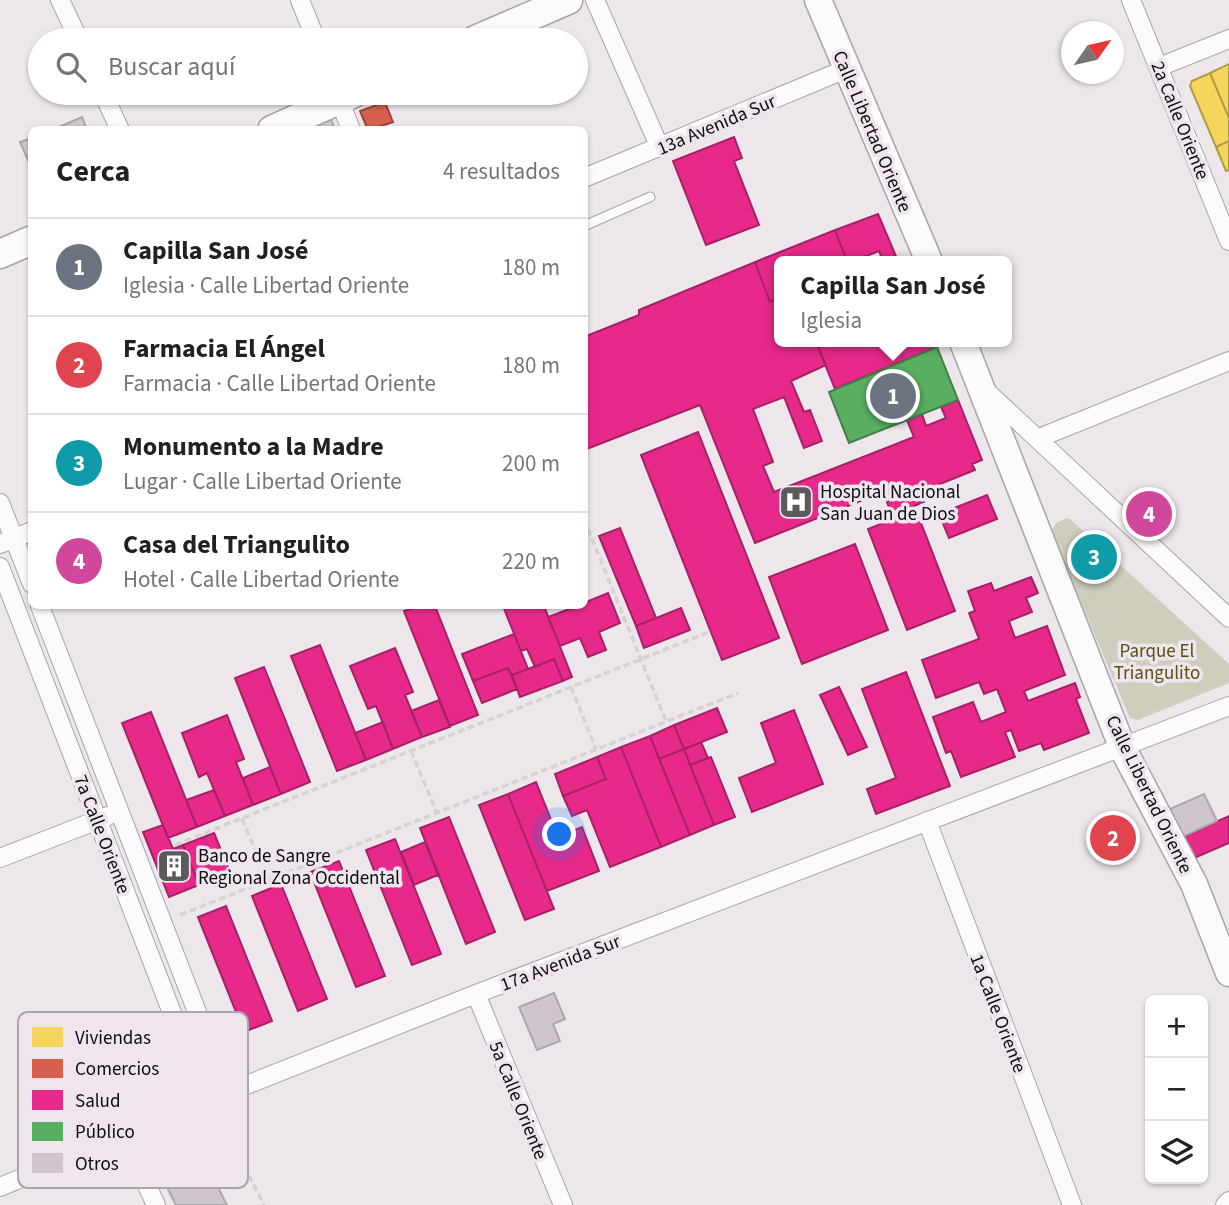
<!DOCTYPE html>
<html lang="es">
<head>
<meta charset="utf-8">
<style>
	body { margin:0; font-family:"Source Sans 3",sans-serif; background:#f2f2f2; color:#202124 }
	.controls { position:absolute; right:21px; bottom:21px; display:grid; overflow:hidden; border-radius:10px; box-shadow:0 2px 5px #0004 }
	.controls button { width:63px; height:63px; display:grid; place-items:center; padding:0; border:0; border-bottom:2px solid #e0e0e0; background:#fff; color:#202124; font:35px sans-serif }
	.compass { position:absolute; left:1061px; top:21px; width:63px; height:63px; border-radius:50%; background:#fff; box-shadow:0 2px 5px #0004; rotate:56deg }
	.you { position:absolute; left:560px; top:835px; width:24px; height:24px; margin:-18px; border:5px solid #fff; border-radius:50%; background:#1a73e8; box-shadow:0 0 0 10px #1a73e833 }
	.badge { display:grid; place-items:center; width:46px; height:46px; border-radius:50%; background:#0f766e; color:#fff; font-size:23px; font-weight:700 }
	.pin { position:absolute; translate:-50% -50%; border:4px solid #fff; box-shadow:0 2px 7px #0006 }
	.popup { position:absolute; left:774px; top:256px; width:238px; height:91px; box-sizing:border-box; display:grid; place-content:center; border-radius:10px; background:#fff; filter:drop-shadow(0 2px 5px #0005); font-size:23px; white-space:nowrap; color:#757577 }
	.popup b { font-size:26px; color:#202124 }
	.popup::after { content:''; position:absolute; left:50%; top:100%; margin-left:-14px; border:14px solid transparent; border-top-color:#fff }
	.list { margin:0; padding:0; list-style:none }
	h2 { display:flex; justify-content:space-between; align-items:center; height:91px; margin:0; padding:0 28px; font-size:30px }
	h2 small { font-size:23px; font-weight:400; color:#757577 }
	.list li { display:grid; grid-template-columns:46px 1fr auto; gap:21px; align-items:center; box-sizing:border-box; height:98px; padding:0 28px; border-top:2px solid #e0e0e0 }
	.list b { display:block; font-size:26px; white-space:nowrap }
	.list p { margin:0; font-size:23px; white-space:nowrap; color:#757577 }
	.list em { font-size:23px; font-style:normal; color:#757577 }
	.icon { flex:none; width:38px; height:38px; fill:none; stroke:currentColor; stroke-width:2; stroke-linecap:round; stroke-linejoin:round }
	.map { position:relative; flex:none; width:1229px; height:1205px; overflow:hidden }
	.search { position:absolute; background:#fff; box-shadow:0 2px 5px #0004; left:28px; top:28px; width:560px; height:77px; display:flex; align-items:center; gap:18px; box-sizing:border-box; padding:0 24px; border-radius:38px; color:#757577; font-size:26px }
	.panel { position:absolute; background:#fff; box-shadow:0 2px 5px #0004; left:28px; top:126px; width:560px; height:483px; border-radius:10px }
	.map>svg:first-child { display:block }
	.green { fill:#cfcebd }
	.homes { fill:#f6d55c; stroke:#b19945; stroke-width:2 }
	.shops { fill:#d6604d; stroke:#9a473a; stroke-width:2 }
	.health { fill:#e7298a; stroke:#a62065; stroke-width:2 }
	.public { fill:#5aae61; stroke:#447d48; stroke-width:2 }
	.building { fill:#cfc5ce; stroke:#aba7ab; stroke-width:2 }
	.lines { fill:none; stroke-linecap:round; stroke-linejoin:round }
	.lane-casing { stroke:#a7a3a7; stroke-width:11 }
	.street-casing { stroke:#a7a3a7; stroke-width:20 }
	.secondary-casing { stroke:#a7a3a7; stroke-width:29 }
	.primary-casing { stroke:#a7a3a7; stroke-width:31 }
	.path { stroke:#d4d2d3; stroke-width:3.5; stroke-dasharray:7 3.5; stroke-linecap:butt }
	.lane { stroke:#fcfbfc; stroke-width:9 }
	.street { stroke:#fcfbfc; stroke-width:18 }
	.secondary { stroke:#fcfbfc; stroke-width:26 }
	.primary { stroke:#fcfbfc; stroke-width:28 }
	.labels { text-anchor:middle; stroke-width:7; stroke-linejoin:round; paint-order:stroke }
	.street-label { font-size:19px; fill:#0f0c0f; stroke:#efe5ee }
	.poi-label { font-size:19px; fill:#0f0c0f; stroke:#efe5ee; text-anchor:start }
	.park-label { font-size:19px; fill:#535410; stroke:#efe5ee }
	.key { fill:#efe5ee; stroke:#aca4ab; stroke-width:2 }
	.key-label { font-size:19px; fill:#0f0c0f }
</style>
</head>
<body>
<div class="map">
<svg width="1229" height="1205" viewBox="0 0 1229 1205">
	<rect width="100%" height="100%" fill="#ede7ec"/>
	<!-- green -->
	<path class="green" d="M1066 518 1070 519 1229 664V683L1138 720 1130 718 1051 532 1055 524Z"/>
	<!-- homes -->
	<path class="homes" d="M1229 64V118L1210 73Z
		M1210 73 1229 118V141L1216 147 1190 86 1192 81Z
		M1229 141V170L1226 171 1216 147Z"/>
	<!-- shops -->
	<path class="shops" d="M385 102 393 122 368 130 360 111Z
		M1117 822 1128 846 1108 855 1097 831Z"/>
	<!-- health -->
	<path class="health" d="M734 137 742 158 734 161 759 225 706 245 673 161Z
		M878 214 898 261H883L879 251 854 261H847L835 230Z
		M835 230 847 261H779V298L770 302 755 262Z
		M755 262 770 302 779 298V342H816L826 365 791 381 804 412 810 410 822 441 804 448 784 397 753 409 773 462 763 466 774 492 914 437 907 420 922 414 926 426 946 418 941 407 958 400 982 460 972 464 975 470 920 492 924 502 892 515 883 492 755 543 700 405 584 450V337L639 315V310Z
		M816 342H934L937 347 835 389Z
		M698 432 779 638 722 660 641 455Z
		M987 495 997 519 949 538 939 514Z
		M916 510 955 611 907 630 868 529Z
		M620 528 656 618 636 626 599 536Z
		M855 544 888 630 802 664 769 577Z
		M1031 577 1038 593 1026 598 1032 612 1009 621 1015 638 1047 626 1065 675 1024 691 1028 701 1075 683 1080 697 1076 699 1089 733 1044 750 1041 743 1019 751 1011 730 1005 732 1015 757 961 777 951 751 946 753 933 717 973 702 981 722 1006 712 997 689 984 694 979 682 936 698 922 660 979 639 969 613 975 611 968 591 991 583 994 591Z
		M608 593 620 623 599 632 606 650 588 657 580 638 560 646 548 617 577 606H584V603Z
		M418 606H435L478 715 450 726 404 611Z
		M503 606H544L572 677 563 681 554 659 535 667 527 649 521 651Z
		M681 608 690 630 644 648 636 626Z
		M514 634 528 669 512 675 508 668 473 681 462 654Z
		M320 645 366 760 337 771 291 656Z
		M395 648 413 692 405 695 422 737 393 749 376 706 368 709 350 666Z
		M554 659 563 681 520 697 512 675Z
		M264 667 310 782 281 794 235 678Z
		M508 668 517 689 482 703 473 681Z
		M906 672 950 786 876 814 867 789 896 778 862 689Z
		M839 687 867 747 848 755 820 695Z
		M439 700 450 727 422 737 411 711Z
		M717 708 727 732 684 749 674 725Z
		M794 710 823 784 752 812 739 778 776 763 761 723Z
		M151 712 197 827 168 838 122 723Z
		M227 715 244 759 236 762 253 805 225 816 207 773 199 777 182 733Z
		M383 722 393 749 366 760 355 733Z
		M674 725 684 749 659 759 650 736Z
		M650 736 690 835 661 847 621 747Z
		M701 742 708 758 690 765 684 749Z
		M621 747 661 847 610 867 587 810 572 816 563 796 606 779 597 757Z
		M684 749 714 825 690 835 659 759Z
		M597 757 606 779 563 796 555 774Z
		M711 757 735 817 714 825 690 765Z
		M270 767 281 794 253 805 243 778Z
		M536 782 558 837 582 827 599 871 547 891 508 794Z
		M214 790 225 816 197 827 186 800Z
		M508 794 554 909 525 920 479 805Z
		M1229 816V843L1192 859 1182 837Z
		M449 817 495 932 466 944 420 828Z
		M163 825 173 849 183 845 199 885 169 897 143 832Z
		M214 833 230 872 199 885 183 845Z
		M395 839 441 954 412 965 366 850Z
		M425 842 438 875 414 885 401 852Z
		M339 861 385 976 356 987 310 872Z
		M281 884 327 999 298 1011 252 896Z
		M226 906 272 1021 244 1032 198 917Z"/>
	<!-- public -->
	<path class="public" d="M937 347 958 400 849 443 829 392Z"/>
	<!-- building -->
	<path class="building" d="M82 117 87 130H52Z
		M331 119 335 130H308Z
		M32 138V169L20 142Z
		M1204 794 1217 821 1182 837 1170 809Z
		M554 993 565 1019 553 1024 560 1041 537 1050 519 1007Z
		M190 1133 227 1205H176L150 1154Z"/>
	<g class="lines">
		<!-- lane casing -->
		<g class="lane-casing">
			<path id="lane" d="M584 226 650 197"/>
		</g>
		<!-- street casing -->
		<g class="street-casing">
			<path id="street" d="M60 0 79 40
				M300 0 316 40
				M595 0 660 148
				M1131 0 1229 241
				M1159 67 1229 39
				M103 93 120 130
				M337 93 351 130
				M584 178 846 69
				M984 389 1229 618
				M1039 438 1229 361
				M0 503 32 584
				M0 544 32 531
				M0 567 206 1101
				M40 606 228 1092
				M927 821 1072 1205
				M0 858 108 816
				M476 994 563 1205
				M124 1136 156 1205
				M0 1187 206 1101 476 994 1229 706
				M1225 1205 1229 1201"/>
		</g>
		<!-- secondary casing -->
		<g class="secondary-casing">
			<path id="secondary" d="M818 0 929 261
				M963 342 1123 749 1194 884 1229 973"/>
		</g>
		<!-- primary casing -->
		<g class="primary-casing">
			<path id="primary" d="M475 40 568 0
				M272 130 354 93
				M0 254 32 240"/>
		</g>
		<!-- path -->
		<path class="path" d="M584 519 666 721
			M571 687 596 749
			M411 751 437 813
			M242 819 268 880
			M175 845 709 632
			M180 915 738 693
			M244 1166 264 1205"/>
		<!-- lane -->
		<use href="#lane" class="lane"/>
		<!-- street -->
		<use href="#street" class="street"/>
		<!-- secondary -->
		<use href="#secondary" class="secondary"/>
		<!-- primary -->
		<use href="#primary" class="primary"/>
	</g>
	<!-- icons -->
	<defs>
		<g id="hospital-square" transform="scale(1.75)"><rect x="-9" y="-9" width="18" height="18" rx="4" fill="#5d595c" stroke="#efe5ee"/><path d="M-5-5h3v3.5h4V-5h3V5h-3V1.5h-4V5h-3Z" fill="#fff"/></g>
		<g id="building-square" transform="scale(1.75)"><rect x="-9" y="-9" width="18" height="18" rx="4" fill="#5d595c" stroke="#efe5ee"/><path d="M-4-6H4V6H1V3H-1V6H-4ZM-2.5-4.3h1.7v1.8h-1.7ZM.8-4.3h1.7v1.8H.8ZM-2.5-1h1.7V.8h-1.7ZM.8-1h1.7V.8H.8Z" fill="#fff"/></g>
	</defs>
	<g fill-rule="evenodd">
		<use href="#hospital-square" x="796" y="502"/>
		<use href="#building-square" x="174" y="866"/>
	</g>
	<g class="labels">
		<!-- street labels -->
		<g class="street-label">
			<text transform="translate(1181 120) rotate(68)" y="7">2a Calle Oriente</text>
			<text transform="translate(716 124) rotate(-23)" y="7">13a Avenida Sur</text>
			<text transform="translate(873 131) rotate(67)" y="7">Calle Libertad Oriente</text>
			<text transform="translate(1150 794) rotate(64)" y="7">Calle Libertad Oriente</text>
			<text transform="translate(103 834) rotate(69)" y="7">7a Calle Oriente</text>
			<text transform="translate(560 962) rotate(-21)" y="7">17a Avenida Sur</text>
			<text transform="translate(999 1013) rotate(69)" y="7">1a Calle Oriente</text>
			<text transform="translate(519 1100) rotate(68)" y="7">5a Calle Oriente</text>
		</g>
		<!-- poi labels -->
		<g class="poi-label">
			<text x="820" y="498">Hospital Nacional<tspan x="820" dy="22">San Juan de Dios</tspan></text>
			<text x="198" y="862">Banco de Sangre<tspan x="198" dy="22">Regional Zona Occidental</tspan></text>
		</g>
		<!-- park labels -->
		<g class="park-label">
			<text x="1157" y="657">Parque El<tspan x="1157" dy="22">Triangulito</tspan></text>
		</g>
	</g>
	<!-- legend -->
	<rect x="18" y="1012" width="230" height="176" rx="10" class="key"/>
	<rect x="32" y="1027" width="31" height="20" fill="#f6d55c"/>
	<rect x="32" y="1059" width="31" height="19" fill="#d6604d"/>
	<rect x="32" y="1090" width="31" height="20" fill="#e7298a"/>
	<rect x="32" y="1122" width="31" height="19" fill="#5aae61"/>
	<rect x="32" y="1153" width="31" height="20" fill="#cfc5ce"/>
	<g class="key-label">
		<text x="75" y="1044">Viviendas</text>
		<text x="75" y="1075">Comercios</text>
		<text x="75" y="1107">Salud</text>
		<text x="75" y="1138">Público</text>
		<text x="75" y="1170">Otros</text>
	</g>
</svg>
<div class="controls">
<button>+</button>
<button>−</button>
<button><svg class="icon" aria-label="layers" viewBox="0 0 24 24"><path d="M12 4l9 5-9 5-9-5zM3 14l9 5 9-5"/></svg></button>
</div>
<svg class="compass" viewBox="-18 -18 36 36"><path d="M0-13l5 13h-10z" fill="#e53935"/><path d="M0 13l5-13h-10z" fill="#757577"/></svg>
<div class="you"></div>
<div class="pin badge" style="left:893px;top:396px;background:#6b7280">1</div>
<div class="popup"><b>Capilla San José</b>Iglesia</div>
<div class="pin badge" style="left:1113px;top:838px;background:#e0444e">2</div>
<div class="pin badge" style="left:1094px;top:557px;background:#0f9aa8">3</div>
<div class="pin badge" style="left:1149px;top:514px;background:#d1479c">4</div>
<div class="search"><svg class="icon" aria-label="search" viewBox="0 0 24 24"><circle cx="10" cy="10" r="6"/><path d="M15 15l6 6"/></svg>Buscar aquí</div>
<section class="panel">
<h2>Cerca<small>4 resultados</small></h2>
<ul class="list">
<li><span class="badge" style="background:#6b7280">1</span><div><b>Capilla San José</b><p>Iglesia · Calle Libertad Oriente</p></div><em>180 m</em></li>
<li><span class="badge" style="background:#e0444e">2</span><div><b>Farmacia El Ángel</b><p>Farmacia · Calle Libertad Oriente</p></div><em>180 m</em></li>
<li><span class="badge" style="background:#0f9aa8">3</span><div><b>Monumento a la Madre</b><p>Lugar · Calle Libertad Oriente</p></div><em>200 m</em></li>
<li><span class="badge" style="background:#d1479c">4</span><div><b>Casa del Triangulito</b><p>Hotel · Calle Libertad Oriente</p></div><em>220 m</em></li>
</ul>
</section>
</div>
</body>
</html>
